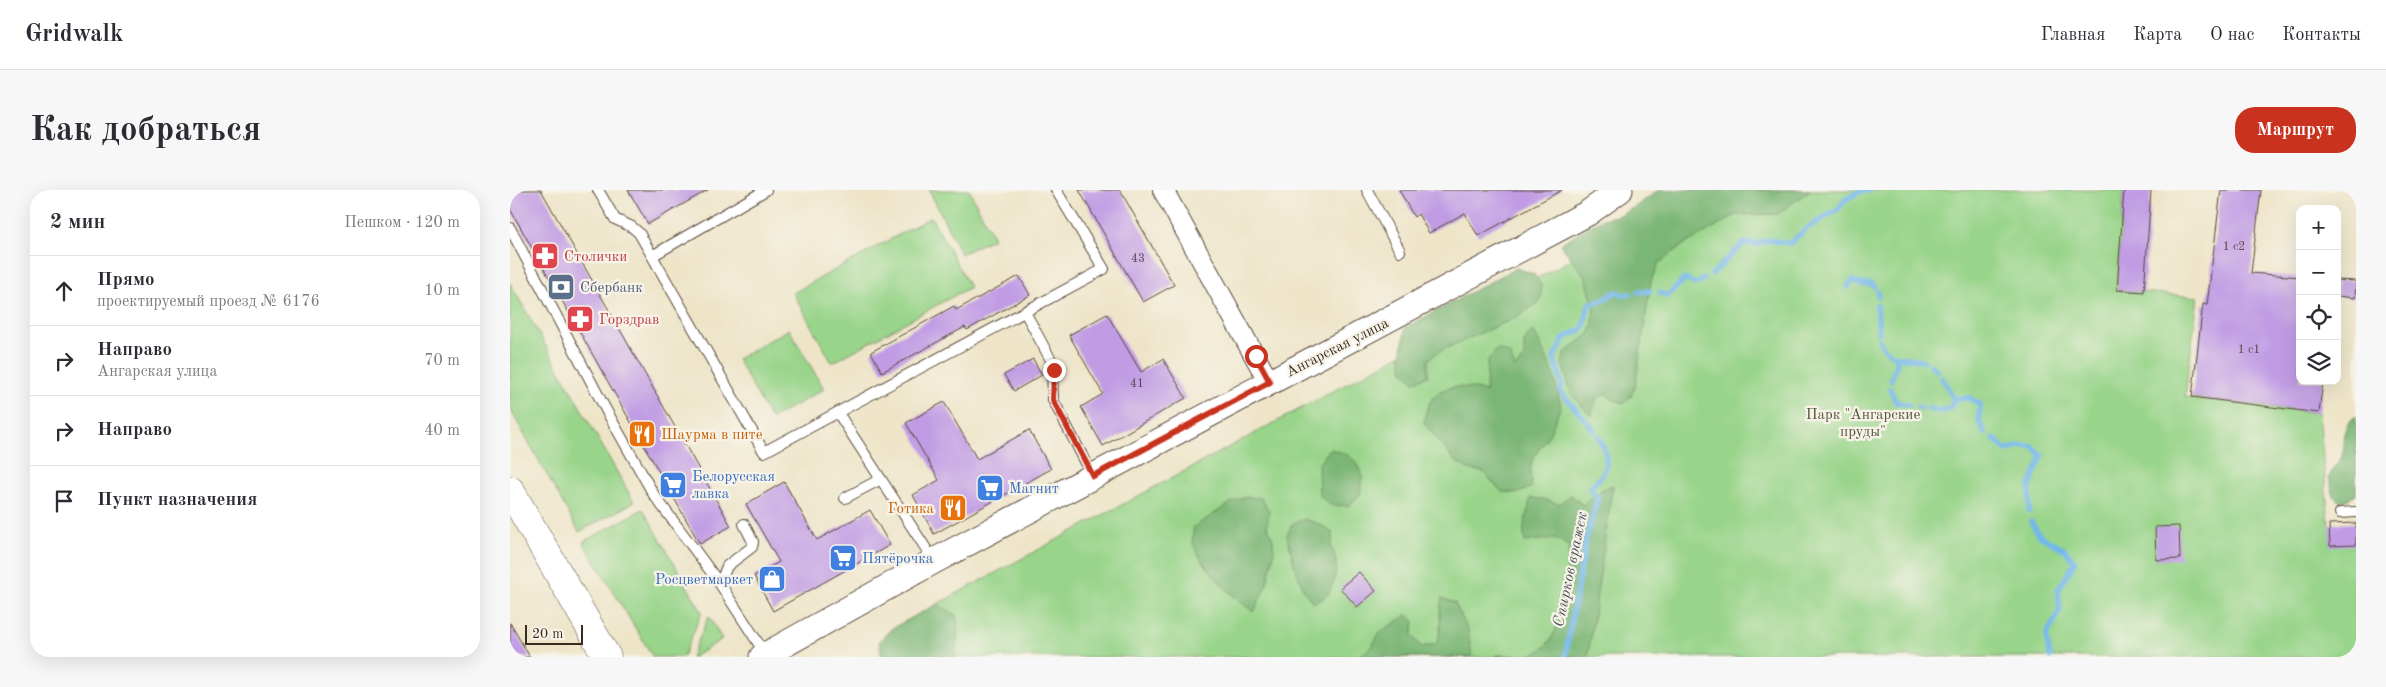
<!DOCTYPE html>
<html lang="ru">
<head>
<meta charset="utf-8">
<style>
	body { margin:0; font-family:"Old Standard TT",serif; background:#f7f7f7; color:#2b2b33 }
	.controls { position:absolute; right:15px; top:15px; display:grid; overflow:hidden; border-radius:10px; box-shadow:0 5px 20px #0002 }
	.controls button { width:45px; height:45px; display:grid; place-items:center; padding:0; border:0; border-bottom:1px solid #e1e1e2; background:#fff; color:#2b2b33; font:25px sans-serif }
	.scale { position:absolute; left:15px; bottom:12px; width:58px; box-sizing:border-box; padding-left:5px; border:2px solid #3b2a1e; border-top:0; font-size:14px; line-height:18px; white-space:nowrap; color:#3b2a1e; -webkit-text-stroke:4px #f7f3e8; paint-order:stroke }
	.stop { position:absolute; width:15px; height:15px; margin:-11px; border:4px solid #c8321e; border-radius:50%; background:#fff }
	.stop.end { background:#c8321e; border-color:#fff; box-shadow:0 1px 5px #0008 }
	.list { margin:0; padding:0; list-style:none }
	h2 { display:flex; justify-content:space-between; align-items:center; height:65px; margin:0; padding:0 20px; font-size:21px }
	h2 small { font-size:16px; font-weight:400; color:#7c7c81 }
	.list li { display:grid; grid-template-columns:32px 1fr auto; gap:15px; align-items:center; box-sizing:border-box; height:70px; padding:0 20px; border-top:1px solid #e1e1e2 }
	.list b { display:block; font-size:19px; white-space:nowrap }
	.list p { margin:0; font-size:16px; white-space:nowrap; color:#7c7c81 }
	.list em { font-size:16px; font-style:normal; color:#7c7c81 }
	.icon { flex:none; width:28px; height:28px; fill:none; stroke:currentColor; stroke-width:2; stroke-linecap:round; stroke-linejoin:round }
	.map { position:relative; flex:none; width:1846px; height:467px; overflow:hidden; border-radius:20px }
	header { display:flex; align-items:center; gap:30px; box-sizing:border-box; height:70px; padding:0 25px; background:#fff; border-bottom:1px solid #e1e1e2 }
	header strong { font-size:24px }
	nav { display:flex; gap:28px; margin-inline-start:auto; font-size:18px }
	.intro { display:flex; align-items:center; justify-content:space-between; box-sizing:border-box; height:120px; padding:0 30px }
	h1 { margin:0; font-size:35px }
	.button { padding:12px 22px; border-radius:20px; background:#c8321e; color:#fff; font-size:18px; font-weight:700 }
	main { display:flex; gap:30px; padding:0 30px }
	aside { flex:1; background:#fff; border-radius:20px; box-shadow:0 5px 20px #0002 }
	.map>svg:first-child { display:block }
	.green { fill:#98d489; stroke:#6a7f54 }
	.forest { fill:#7ab675; stroke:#5a704a }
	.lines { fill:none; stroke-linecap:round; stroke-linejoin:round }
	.stream { stroke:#73b7e9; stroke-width:5.5 }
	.building { fill:#c19ce4 }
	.service-casing { stroke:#564638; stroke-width:12 }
	.minor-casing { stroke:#564638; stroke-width:22 }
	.tertiary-casing { stroke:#564638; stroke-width:27 }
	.secondary-casing { stroke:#564638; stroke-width:29 }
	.service { stroke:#fff; stroke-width:10 }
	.minor { stroke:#fff; stroke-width:20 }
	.tertiary { stroke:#fff; stroke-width:25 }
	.secondary { stroke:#fff; stroke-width:28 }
	.route { stroke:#c8321e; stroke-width:6 }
	.labels { text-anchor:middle; stroke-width:4.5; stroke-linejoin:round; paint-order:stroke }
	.number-label { font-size:12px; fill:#5c4650 }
	.health-label { font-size:15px; fill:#be3a42; stroke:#f7f3e8; text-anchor:start }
	.service-label { font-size:15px; fill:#4e5e75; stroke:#f7f3e8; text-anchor:start }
	.street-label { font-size:15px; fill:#3b2a1e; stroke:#f7f3e8 }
	.park-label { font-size:15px; fill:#525439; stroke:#f7f3e8 }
	.food-label { font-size:15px; fill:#c56008; stroke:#f7f3e8; text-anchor:start }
	.shop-label { font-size:15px; fill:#366cbe; stroke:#f7f3e8; text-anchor:start }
	.water-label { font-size:16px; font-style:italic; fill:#4c545b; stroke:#f7f3e8 }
</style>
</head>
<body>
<header>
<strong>Gridwalk</strong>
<nav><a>Главная</a><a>Карта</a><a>О нас</a><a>Контакты</a></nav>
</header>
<div class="intro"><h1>Как добраться</h1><a class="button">Маршрут</a></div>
<main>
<aside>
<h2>2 мин<small>Пешком · 120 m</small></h2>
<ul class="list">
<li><svg class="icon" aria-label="ahead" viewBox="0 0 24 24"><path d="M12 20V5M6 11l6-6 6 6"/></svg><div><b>Прямо</b><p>проектируемый проезд № 6176</p></div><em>10 m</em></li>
<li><svg class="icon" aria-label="right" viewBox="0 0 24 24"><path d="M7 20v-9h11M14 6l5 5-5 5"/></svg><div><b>Направо</b><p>Ангарская улица</p></div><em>70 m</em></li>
<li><svg class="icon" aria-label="right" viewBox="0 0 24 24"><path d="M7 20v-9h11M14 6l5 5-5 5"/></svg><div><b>Направо</b></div><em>40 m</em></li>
<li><svg class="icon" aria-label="arrive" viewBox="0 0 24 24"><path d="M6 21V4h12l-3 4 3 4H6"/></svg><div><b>Пункт назначения</b></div></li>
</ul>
</aside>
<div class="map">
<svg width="1846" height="467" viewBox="0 0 1846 467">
	<rect width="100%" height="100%" fill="#f7f3e8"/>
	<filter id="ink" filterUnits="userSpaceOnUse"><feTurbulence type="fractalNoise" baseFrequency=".02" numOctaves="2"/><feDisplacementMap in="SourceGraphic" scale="10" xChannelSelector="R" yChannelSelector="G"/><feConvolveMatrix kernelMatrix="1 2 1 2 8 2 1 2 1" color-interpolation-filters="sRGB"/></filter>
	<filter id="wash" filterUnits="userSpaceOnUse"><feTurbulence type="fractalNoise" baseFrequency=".0096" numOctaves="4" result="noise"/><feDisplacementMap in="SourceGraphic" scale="20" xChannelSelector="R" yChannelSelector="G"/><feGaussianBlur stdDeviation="1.12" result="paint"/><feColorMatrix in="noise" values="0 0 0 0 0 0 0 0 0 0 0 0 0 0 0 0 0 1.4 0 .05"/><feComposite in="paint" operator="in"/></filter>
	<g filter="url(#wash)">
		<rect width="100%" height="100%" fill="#eee5c9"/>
		<!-- green -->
		<path class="green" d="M419 0H459L484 48 451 64Z
			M1155 0H1614L1607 100 1688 107 1675 207 1809 223 1819 334 1846 355V467H372L369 452 381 439 881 170 1139 26Z
			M421 27 460 97 322 173 283 103Z
			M0 93 124 312 69 342 0 219Z
			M279 139 314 199 261 229 227 169Z
			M133 319 192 422 173 467H143L73 352Z
			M199 426 212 449 184 467H181Z"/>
		<!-- forest -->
		<path class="forest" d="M1149 0H1300L1268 24 1226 25 1173 55 1149 73 1141 91 1125 197 1121 206 1114 213 1104 210 1096 204 1087 208 1081 226 1061 203 1052 173 1055 163 1079 144 1083 135 1084 116 1075 86 1050 54 1092 29 1107 26 1125 17Z
			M1006 78 1024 84 1032 97 1030 112 1003 129 930 161 918 170V186L904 192 893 181 891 167 895 138Z
			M1023 140 1042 179 1051 216 1040 244 1023 268 1020 283 1022 297 1008 303 992 302 973 282 958 279 945 271 914 233C918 194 945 192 976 202L977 171 987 159 1000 164 1005 178 1014 167V152Z
			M1846 226V305L1832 312 1823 306 1819 287C1823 278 1831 272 1833 262 1837 245 1829 239 1846 226Z
			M820 259 835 263 847 273 852 287 850 304 839 316 820 315 809 305 808 275Z
			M1103 295 1078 466 984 467 988 465C998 465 1009 466 1019 465 1057 458 1055 387 1059 357L1046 348 1015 352C1011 333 1018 327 1020 308L1034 309 1049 314 1061 305 1073 315 1093 299Z
			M736 307 751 308 759 321 757 336 763 349 764 364 757 393 744 422C725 410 690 375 683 353 682 348 683 342 684 337L722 312Z
			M794 329 809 334 823 343 821 358C830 370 826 393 817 405 814 409 808 411 803 413L794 401 784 374 777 345 782 334Z
			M932 408 945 413 958 440 962 467H835L851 465 862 456 870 442 897 425 904 431 902 445 911 457 926 454C934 435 927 428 932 408Z
			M427 414 446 425 448 441 445 467H372L369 452 381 439Z"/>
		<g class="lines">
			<!-- stream -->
			<path class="stream" d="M1202 84 1234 53 1248 54 1256 50 1280 53 1296 39 1328 19 1336 9 1349 2 1359 0
				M1338 97 1342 91 1350 94H1361L1364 97
				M1128 102 1140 101
				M1150 103 1157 106 1175 89 1186 94 1194 89
				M1368 106V102
				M1367 115 1369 143
				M1369 150C1381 173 1393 165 1414 171
				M1421 175 1427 181
				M1432 188 1444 209
				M1381 190 1387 174V168
				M1380 199 1386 212 1399 215
				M1444 209 1459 208 1470 214 1469 230 1474 243
				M1408 217 1411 218
				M1419 219 1432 221 1440 218 1444 209
				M1084 240 1050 201 1052 194 1044 168 1054 148 1073 139 1079 114 1093 110 1106 102 1114 105 1120 104
				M1483 248 1496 260 1511 256H1522L1532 266 1520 295 1519 321
				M1521 332 1530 346 1554 359 1565 372 1548 400 1550 420 1536 446 1540 467
				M1055 467 1076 349 1088 307 1080 300C1083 292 1088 291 1092 285 1101 272 1094 257 1088 246"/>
		</g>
		<g id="blocks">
			<!-- building -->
			<path class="building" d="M0 0H31L221 336 190 354 0 19Z
				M118 0H198L138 34Z
				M569 0H610L664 95 633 112Z
				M889 0H1052L968 46 955 23 919 43 908 24 904 27Z
				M1614 0H1641L1634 102 1607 100Z
				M1711 0H1751L1741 83 1790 87V191H1813L1809 223 1682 207 1693 114 1697 115Z
				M509 86 520 105 457 140 455 137 372 182 361 162 444 116 446 120Z
				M1827 90 1846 91 1845 108 1827 106Z
				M597 124 631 182 653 169 676 208 593 256 571 217 593 204 559 145Z
				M523 169 532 185 504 201 494 185Z
				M434 212 467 269 519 240 541 279 424 344 403 305 429 290 396 233Z
				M274 292 307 350 360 320 380 355 263 421 244 386 269 372 236 314Z
				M1846 333V355L1820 356 1819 334Z
				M1669 336 1670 369 1646 370 1645 337Z
				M849 382 866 401 847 417 830 398Z
				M0 433 20 467H0Z"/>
		</g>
	</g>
	<g filter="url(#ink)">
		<use href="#blocks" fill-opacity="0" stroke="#564638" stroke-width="1"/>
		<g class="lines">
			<!-- service casing -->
			<g class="service-casing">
				<path id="service" d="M88 0 105 29 122 37 129 43 254 262 594 79 546 0
					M857 0 890 61
					M0 38 96 220 144 305 210 394 256 465
					M142 66 256 0
					M515 122 542 172 543 210 583 286
					M328 223 424 371
					M335 308 371 289
					M1830 323 1846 322
					M210 394 217 376 242 357 243 352 234 334"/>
			</g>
			<!-- minor casing -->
			<g class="minor-casing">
				<path id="minor" d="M653 0 759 192"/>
			</g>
			<!-- tertiary casing -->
			<g class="tertiary-casing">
				<path id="tertiary" d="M252 467 424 371 1078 23 1110 0"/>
			</g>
			<!-- secondary casing -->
			<g class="secondary-casing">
				<path id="secondary" d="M0 300 97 467"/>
			</g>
			<!-- service -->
			<use href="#service" class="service"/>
			<!-- minor -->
			<use href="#minor" class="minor"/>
			<!-- tertiary -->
			<use href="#tertiary" class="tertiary"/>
			<!-- secondary -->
			<use href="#secondary" class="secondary"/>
		</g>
	</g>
	<g class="lines" filter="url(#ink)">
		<!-- route -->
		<path class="route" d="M544 180 543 210 583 286 760 192 746 166"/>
	</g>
	<!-- icons -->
	<defs>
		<g id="pharmacy-square" transform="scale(1.4375)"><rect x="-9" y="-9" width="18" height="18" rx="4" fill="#e0444e" stroke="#f7f3e8"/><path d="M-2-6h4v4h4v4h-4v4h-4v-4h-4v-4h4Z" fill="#fff"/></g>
		<g id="bank-square" transform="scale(1.4375)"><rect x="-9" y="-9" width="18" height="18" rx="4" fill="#5c6f8a" stroke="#f7f3e8"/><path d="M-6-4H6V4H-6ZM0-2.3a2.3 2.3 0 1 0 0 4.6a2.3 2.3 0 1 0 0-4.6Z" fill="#fff"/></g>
		<g id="restaurant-square" transform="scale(1.4375)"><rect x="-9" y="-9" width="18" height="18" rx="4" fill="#e8710a" stroke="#f7f3e8"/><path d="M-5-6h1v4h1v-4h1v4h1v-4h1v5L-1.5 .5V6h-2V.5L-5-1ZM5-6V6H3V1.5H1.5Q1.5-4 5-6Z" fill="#fff"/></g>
		<g id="supermarket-square" transform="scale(1.4375)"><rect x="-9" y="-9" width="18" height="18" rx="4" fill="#3f7fe0" stroke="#f7f3e8"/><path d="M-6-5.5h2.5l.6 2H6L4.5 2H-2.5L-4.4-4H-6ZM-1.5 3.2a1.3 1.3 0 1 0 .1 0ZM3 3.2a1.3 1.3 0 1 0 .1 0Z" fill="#fff"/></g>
		<g id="shop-square" transform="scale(1.4375)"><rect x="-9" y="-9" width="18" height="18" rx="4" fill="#3f7fe0" stroke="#f7f3e8"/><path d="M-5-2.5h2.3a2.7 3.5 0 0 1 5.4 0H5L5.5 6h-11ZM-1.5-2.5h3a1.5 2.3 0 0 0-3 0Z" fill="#fff"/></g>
	</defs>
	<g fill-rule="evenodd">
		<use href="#pharmacy-square" x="35" y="66"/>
		<use href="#bank-square" x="51" y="97"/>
		<use href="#pharmacy-square" x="70" y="129"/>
		<use href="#restaurant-square" x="132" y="244"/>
		<use href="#supermarket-square" x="163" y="295"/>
		<use href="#supermarket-square" x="480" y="298"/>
		<use href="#restaurant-square" x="443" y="318"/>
		<use href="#supermarket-square" x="333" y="368"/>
		<use href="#shop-square" x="262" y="389"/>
	</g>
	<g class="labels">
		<!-- number labels -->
		<g class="number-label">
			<text x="1724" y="60">1 с2</text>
			<text x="628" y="72">43</text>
			<text x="1739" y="163">1 с1</text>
			<text x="627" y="197">41</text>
		</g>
		<!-- health labels -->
		<g class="health-label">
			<text x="54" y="71">Столички</text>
			<text x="89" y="134">Горздрав</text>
		</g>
		<!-- service labels -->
		<g class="service-label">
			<text x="70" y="102">Сбербанк</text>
		</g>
		<!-- street labels -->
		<g class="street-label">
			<text transform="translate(827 157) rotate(-27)" y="5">Ангарская улица</text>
		</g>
		<!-- park labels -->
		<g class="park-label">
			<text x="1353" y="229">Парк "Ангарские<tspan x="1353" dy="17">пруды"</tspan></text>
		</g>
		<!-- food labels -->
		<g class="food-label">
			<text x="151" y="249">Шаурма в пите</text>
			<text x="424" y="323" text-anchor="end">Готика</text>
		</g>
		<!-- shop labels -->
		<g class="shop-label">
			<text x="182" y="291">Белорусская<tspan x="182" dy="17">лавка</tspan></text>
			<text x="499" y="303">Магнит</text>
			<text x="352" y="373">Пятёрочка</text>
			<text x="243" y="394" text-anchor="end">Росцветмаркет</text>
		</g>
		<!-- water labels -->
		<g class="water-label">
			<text transform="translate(1059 379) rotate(-78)" y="6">Спирков вражек</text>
		</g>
	</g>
</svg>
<div class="controls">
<button>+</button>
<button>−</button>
<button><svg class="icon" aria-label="locate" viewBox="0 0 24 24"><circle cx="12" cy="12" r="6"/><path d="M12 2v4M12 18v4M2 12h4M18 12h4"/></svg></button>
<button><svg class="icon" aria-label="layers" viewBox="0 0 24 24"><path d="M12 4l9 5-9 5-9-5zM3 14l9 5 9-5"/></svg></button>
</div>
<div class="scale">20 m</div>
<div class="stop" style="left:746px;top:166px"></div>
<div class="stop end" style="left:544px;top:180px"></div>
</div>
</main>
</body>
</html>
